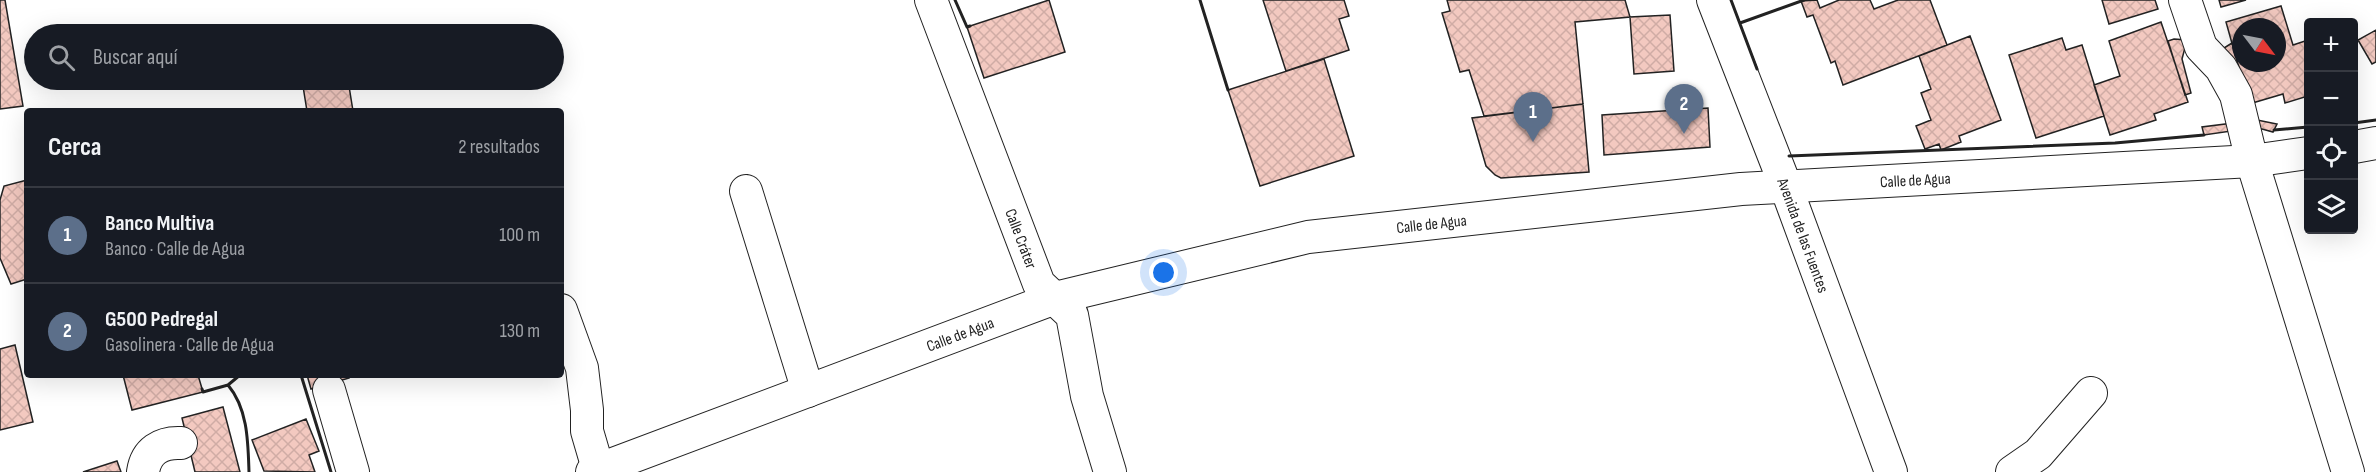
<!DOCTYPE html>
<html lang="es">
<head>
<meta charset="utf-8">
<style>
	body { margin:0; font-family:"Sofia Sans Condensed",sans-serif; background:#242831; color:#f1f3f6 }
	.controls { position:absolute; right:18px; top:18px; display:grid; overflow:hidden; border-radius:6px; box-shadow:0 6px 24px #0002 }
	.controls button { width:54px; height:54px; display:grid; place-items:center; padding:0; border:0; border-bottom:2px solid #363941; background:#171b24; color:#f1f3f6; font:30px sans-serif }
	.compass { position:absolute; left:2232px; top:18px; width:54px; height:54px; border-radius:50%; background:#171b24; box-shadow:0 6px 24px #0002; rotate:122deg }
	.you { position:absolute; left:1164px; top:273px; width:21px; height:21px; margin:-15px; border:4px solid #fff; border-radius:50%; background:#1a73e8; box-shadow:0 0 0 9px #1a73e833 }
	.badge { display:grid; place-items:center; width:39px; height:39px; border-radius:50%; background:#ea580c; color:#fff; font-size:20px; font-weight:700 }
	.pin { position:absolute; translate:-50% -50px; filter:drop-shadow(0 2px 3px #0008) }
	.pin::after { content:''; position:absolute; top:32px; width:21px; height:18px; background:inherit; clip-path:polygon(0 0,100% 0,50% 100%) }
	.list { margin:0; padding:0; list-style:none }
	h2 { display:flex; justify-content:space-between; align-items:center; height:78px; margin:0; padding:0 24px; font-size:26px }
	h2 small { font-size:20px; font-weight:400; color:#9ea1a6 }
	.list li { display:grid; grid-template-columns:39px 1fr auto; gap:18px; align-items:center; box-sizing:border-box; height:96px; padding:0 24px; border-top:2px solid #363941 }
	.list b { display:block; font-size:22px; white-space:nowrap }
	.list p { margin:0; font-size:20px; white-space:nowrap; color:#9ea1a6 }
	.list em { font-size:20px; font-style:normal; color:#9ea1a6 }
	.icon { flex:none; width:33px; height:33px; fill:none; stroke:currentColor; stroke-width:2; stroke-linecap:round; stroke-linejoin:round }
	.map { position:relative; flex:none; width:2376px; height:472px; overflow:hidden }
	.search { position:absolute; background:#171b24; box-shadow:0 6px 24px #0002; left:24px; top:24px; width:540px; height:66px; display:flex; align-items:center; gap:15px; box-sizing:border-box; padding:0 21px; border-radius:33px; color:#9ea1a6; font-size:22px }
	.panel { position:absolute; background:#171b24; box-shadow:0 6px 24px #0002; left:24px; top:108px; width:540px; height:270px; border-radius:6px }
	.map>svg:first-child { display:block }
	.building { fill:url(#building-cross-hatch); stroke:#222; stroke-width:1.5; fill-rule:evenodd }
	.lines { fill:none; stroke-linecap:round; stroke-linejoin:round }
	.minor-casing { stroke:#222; stroke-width:34 }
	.minor { stroke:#fff; stroke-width:32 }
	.wall { stroke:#222; stroke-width:3 }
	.labels { text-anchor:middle; stroke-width:4.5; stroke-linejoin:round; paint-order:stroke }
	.street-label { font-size:16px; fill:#222; stroke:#fff }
</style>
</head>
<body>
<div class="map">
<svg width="2376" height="472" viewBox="0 0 2376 472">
	<defs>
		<pattern id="building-cross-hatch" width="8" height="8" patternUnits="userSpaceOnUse" patternTransform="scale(1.5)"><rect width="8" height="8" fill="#f3c9c0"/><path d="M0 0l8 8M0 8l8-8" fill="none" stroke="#d0aca5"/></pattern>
	</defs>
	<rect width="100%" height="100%" fill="#fff"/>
	<!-- building -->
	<path class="building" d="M0 0H5L23 106 0 109Z
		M1049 0 1065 52 984 78 967 27Z
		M1263 0H1344L1349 16 1339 19 1349 50 1286 71Z
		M1447 0H1625L1630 17 1575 22 1583 104 1484 116 1469 70 1460 72 1442 13 1450 11Z
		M1817 0 1820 8 1839 0H1870L1874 9 1898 0H1930L1947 45 1843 85 1835 61 1831 63 1813 15 1807 17 1801 1Z
		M2102 0H2155L2158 9 2109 24Z
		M2219 0H2246L2221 7Z
		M2281 6 2293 45 2308 40V96L2285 103 2283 94 2249 104 2226 22ZM2241 27H2277V63H2241Z
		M1670 15 1674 71 1634 74 1630 17Z
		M2161 22 2188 102 2154 114 2156 120 2110 135 2094 85 2120 76 2109 41Z
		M2376 30V62L2372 64 2358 40Z
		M1970 36 2001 120 1959 136 1961 142 1941 150 1939 144 1925 149 1916 126 1931 120 1921 93 1931 89 1919 56Z
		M2062 38 2066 50 2082 45 2104 116 2036 138 2009 55Z
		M2174 39 2187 40 2182 59 2191 93 2185 95 2168 41Z
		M2232 43 2248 99 2216 53Z
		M1324 59 1354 156 1260 186 1228 90Z
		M302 80H348L353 111H307Z
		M1583 104 1589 172 1501 178 1495 175 1486 166 1472 118Z
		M1708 108 1710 147 1604 155 1602 115Z
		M2257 120 2277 124 2273 132 2262 129H2245L2204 135 2202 127Z
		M27 180V279L11 284 0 258V200L4 186Z
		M15 345 33 422 0 430V349Z
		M123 375H198L203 392 132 410Z
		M307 375H348L349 378 311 389Z
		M223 407 240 472H195L182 418Z
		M306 419 319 451 309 455 315 472 264 471 252 440Z
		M117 461 121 472H83Z"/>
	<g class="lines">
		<!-- minor casing -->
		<g class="minor-casing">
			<g id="minor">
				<path id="s1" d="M931 0 1039 284 1072 315 1087 396 1110 472"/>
				<path id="s2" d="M1713 0 1786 187 1891 472"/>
				<path d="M2185 0 2201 47 2221 68 2236 95 2252 161 2348 472"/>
				<path d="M2354 147 2376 143"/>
				<path d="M746 191 808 391"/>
				<path d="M561 310 582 368 587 410V431L599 472"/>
				<path d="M329 390 353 472"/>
				<path d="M143 472C146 451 161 442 181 443"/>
				<path id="s3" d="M592 472 1055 298 1308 237 1741 189 2252 161 2308 153"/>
				<path d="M2012 472 2038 454 2091 393"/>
			</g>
		</g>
		<!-- minor -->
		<use href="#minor" class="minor"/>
		<!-- wall -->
		<path class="wall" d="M955 0 967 27 970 26
			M1200 0 1228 90
			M1731 0 1757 69
			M1740 23 1804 0
			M2354 123 2376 120
			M2274 130 2308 127
			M1789 156 2115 143 2204 135
			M240 375 228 385C248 409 248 442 249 472
			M301 375 331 472
			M202 389 203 392 228 385"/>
	</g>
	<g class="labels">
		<!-- street labels -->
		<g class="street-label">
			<text dy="6" stroke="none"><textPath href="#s3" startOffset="1365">Calle de Agua</textPath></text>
			<text dy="6" stroke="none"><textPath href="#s3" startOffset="879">Calle de Agua</textPath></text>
			<text dy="6" stroke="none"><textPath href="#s2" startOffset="252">Avenida de las Fuentes</textPath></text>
			<text dy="6" stroke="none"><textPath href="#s1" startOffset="255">Calle Cráter</textPath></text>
			<text dy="6" stroke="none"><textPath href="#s3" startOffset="393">Calle de Agua</textPath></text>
		</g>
	</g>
</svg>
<div class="controls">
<button>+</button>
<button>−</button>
<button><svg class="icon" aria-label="locate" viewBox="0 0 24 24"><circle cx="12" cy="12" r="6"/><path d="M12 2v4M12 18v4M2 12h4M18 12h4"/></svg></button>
<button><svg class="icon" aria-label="layers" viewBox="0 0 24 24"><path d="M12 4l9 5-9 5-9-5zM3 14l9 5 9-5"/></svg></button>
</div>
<svg class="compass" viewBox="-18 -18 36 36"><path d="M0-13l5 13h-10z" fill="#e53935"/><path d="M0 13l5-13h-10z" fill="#9ea1a6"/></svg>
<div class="you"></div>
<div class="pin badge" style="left:1533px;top:142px;background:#5c6f8a">1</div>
<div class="pin badge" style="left:1684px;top:134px;background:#5c6f8a">2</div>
<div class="search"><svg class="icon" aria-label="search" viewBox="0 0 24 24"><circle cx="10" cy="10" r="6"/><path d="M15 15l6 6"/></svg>Buscar aquí</div>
<section class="panel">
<h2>Cerca<small>2 resultados</small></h2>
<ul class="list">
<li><span class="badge" style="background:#5c6f8a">1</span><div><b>Banco Multiva</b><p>Banco · Calle de Agua</p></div><em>100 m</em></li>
<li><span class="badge" style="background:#5c6f8a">2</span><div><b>G500 Pedregal</b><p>Gasolinera · Calle de Agua</p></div><em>130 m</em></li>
</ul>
</section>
</div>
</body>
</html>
